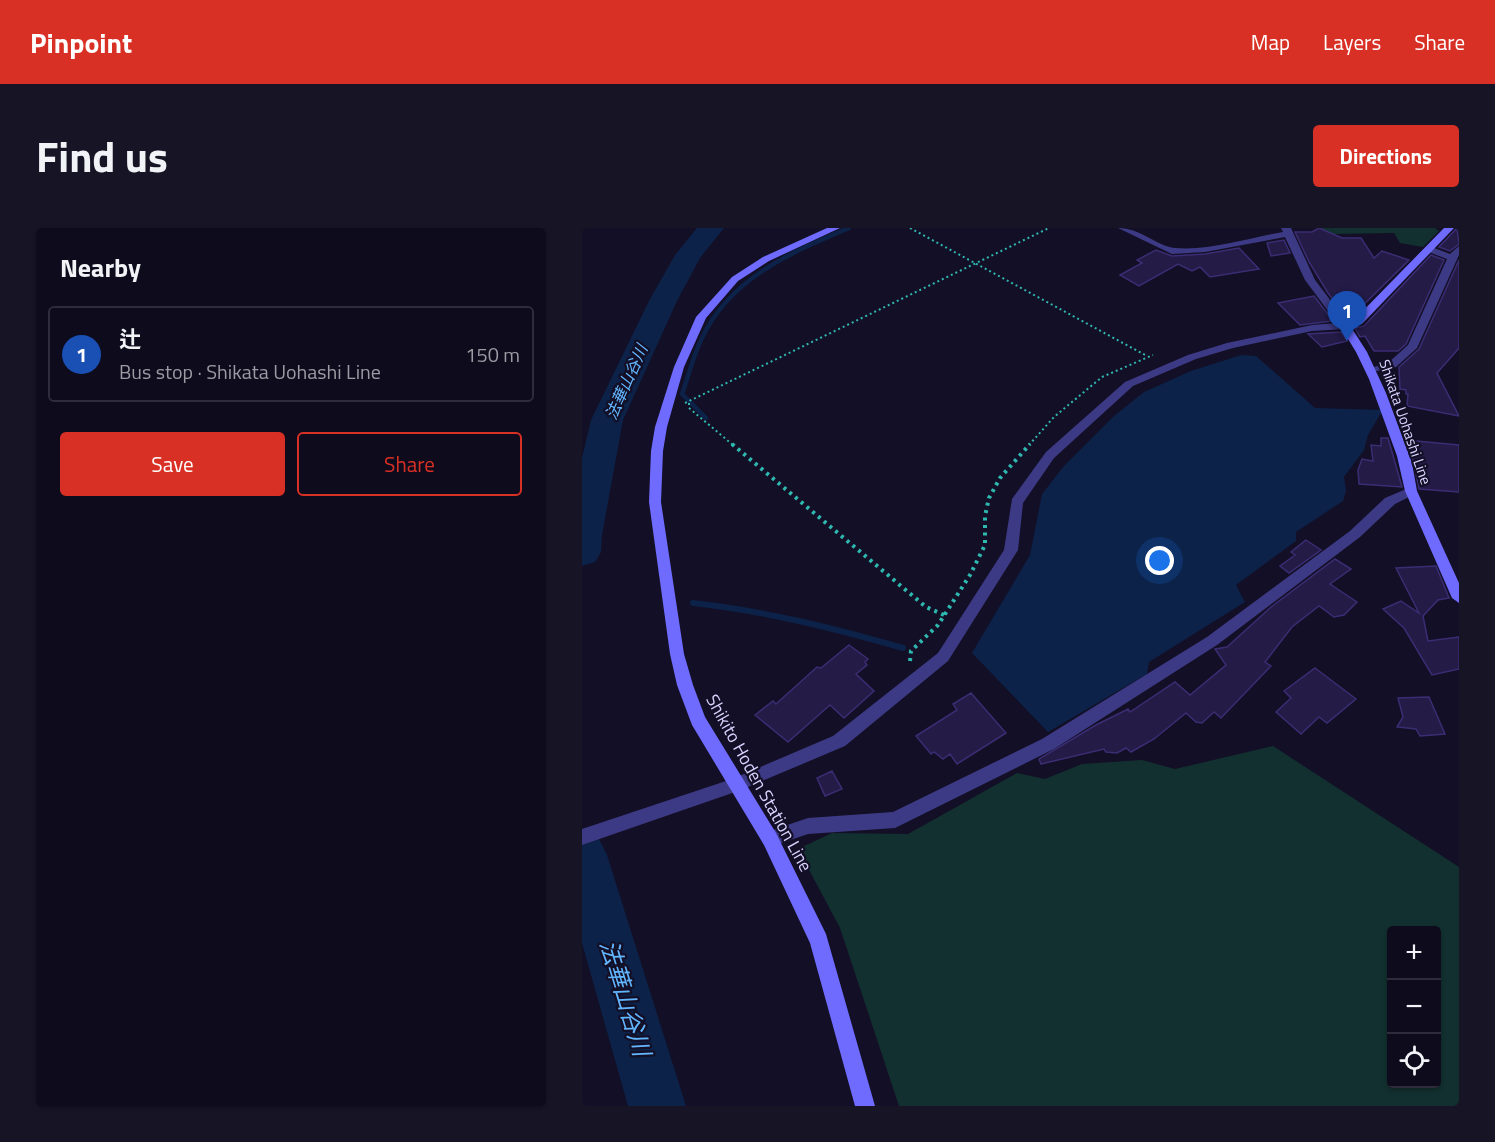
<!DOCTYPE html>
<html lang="en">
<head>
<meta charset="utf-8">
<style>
	body { margin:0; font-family:"Titillium Web","Noto Sans JP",sans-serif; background:#171425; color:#f1f3f6 }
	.controls { position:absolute; right:18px; bottom:18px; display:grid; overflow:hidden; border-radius:6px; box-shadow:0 2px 4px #0004 }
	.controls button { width:54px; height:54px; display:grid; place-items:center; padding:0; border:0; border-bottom:2px solid #2e2b3b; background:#0e0b1c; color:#f1f3f6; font:30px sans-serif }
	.you { position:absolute; left:578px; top:333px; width:21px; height:21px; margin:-15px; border:4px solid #fff; border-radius:50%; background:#1a73e8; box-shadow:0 0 0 9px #1a73e833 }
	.badge { display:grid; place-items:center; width:39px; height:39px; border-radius:50%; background:#d93025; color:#fff; font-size:20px; font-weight:700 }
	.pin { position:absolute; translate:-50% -50px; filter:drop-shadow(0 2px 3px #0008) }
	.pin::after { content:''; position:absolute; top:32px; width:21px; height:18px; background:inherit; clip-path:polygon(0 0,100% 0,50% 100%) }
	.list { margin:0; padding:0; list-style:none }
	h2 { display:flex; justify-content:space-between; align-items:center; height:78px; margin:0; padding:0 24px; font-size:26px }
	h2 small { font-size:20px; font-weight:400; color:#9b9ba3 }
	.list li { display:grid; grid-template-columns:39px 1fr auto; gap:18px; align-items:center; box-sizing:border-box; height:96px; margin:0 12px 12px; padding:0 12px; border:2px solid #2e2b3b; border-radius:6px }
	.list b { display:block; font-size:22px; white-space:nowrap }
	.list p { margin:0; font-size:20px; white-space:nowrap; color:#9b9ba3 }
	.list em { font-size:20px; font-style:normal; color:#9b9ba3 }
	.actions { display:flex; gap:12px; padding:18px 24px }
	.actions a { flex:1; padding:14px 0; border:2px solid #d93025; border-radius:6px; text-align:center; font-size:21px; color:#d93025 }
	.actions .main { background:#d93025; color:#fff }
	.icon { flex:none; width:33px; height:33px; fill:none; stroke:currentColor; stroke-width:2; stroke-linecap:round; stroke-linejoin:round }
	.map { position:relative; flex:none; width:877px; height:878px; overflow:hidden; border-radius:6px }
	header { display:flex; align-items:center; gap:36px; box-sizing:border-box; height:84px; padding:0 30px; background:#d93025; color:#fff }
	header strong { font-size:28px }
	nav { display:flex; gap:33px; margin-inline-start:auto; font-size:21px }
	.intro { display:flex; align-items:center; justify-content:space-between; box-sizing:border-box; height:144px; padding:0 36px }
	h1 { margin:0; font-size:42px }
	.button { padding:15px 27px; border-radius:6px; background:#d93025; color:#fff; font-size:21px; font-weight:700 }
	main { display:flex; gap:36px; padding:0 36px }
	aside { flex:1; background:#0e0b1c; border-radius:6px; box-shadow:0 2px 4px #0004 }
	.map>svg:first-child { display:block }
	.green { fill:#12302f; fill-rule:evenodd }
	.water { fill:#0c2248 }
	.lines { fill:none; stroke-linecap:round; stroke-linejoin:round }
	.stream-far1 { stroke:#0c2248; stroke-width:4.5 }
	.stream { stroke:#0c2248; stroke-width:6 }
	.river { fill:#0c2248; fill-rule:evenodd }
	.building { fill:#241b47; stroke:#3b2d73; stroke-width:1.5 }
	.path-far1 { stroke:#2fb8b0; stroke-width:2; stroke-dasharray:2 3; stroke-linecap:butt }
	.path { stroke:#2fb8b0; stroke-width:4; stroke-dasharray:3 4.5; stroke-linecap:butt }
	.street { fill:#3d3a85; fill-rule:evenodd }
	.secondary { fill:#6f6bff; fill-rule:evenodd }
	.labels { text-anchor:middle; stroke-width:4.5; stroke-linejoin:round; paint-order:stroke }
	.far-street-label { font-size:15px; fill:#d9d4ff; stroke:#130f26 }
	.far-water-label { font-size:16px; font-style:italic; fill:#62b6ff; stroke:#130f26 }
	.street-label { font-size:18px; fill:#d9d4ff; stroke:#130f26 }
	.near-water-label { font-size:24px; font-style:italic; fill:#62b6ff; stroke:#130f26 }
</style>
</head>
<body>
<header>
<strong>Pinpoint</strong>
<nav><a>Map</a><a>Layers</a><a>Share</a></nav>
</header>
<div class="intro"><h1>Find us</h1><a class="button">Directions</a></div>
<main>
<aside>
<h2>Nearby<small></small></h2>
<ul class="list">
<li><span class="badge" style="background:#1a4fb4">1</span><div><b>辻</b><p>Bus stop · Shikata Uohashi Line</p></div><em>150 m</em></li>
</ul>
<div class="actions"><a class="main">Save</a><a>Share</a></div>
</aside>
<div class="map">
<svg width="877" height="878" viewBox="0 0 877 878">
	<rect width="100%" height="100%" fill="#130f26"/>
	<!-- green -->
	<path class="green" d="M738 0H853L857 3 841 19 818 15 812 5 751 6Z
		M691 518 877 639V878H317L258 700 216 621 250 605 326 606 435 545 463 551 500 536 560 532 593 541ZM810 702H854V856H810Z"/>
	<!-- water -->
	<path class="water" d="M659 127 674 128 733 180 801 182 786 207 782 222 762 249 764 263 761 273 714 304V313L654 357 663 374 567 434 565 446 466 504 390 425 448 327 460 266 482 238 532 188 562 164 609 143Z"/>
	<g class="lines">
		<!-- stream-far1 -->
		<path class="stream-far1" d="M124 190 100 166C107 147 111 128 120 110 148 50 210 24 267 0"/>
		<!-- stream -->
		<path class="stream" d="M111 375C183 383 251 400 321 420"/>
		<!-- river -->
		<path class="river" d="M115 0H142L118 30 95 73 41 192 20 307 19 324 13 334 0 338V230L9 192 67 73 93 27Z
			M0 604 17 611 25 627 104 878H46L0 715Z"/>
	</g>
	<!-- building -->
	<path class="building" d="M737 0 760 10H779L792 30 800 23 827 32 766 92 746 65 727 34 713 4H730Z
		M875 0 877 16 868 23 857 19Z
		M702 12 708 25 689 28 685 15Z
		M657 20 677 41 628 49 618 39 610 43 596 36 557 58 538 47 560 35 555 32 574 22 590 28 623 26Z
		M849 27 862 32 824 116 816 123H792L783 108 778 109 773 100 782 98Z
		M877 32V120L855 145 877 188 825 178 826 166H824V162L818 161 817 139 837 121Z
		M732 68 751 93 718 97 696 75Z
		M759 104 765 113 740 119 726 106Z
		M799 210H806L820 259 777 256 776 242 780 231 791 233 789 217 799 218Z
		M824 212 877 217V264L837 261 832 235Z
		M724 312 739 322 707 345 698 338 713 327 709 324Z
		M753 331 769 341 748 356 775 374 762 387 752 389 737 378 710 399 683 434 689 438 639 490 632 484 620 495 614 494 604 485 572 511 549 524 544 520 535 525 524 524 522 521 459 536 457 531 514 497 546 481 548 484 593 454 608 467 644 437 633 421 645 419 689 379Z
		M854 338 867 370 856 372 841 388 846 413 877 409V441L850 447 822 400 801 381 819 373 837 385 814 340Z
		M267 417 286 431 283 434 285 437 274 446 292 463 262 490 248 477 206 514 173 487 191 473 194 476 235 439 239 440Z
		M733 440 774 471 745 495 737 489 719 506 694 484 709 470 702 463Z
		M389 465 424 505 375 536 368 526 361 531 352 524 349 526 334 508 375 482 371 476Z
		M847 469 863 506 838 508 834 501 815 499 821 489 816 470Z
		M250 543 260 561 243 568 235 550Z"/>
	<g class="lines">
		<!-- path-far1 -->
		<path class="path-far1" d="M328 0 565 128
			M103 175 467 0
			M107 175V180L151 217
			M447 217 472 189 520 149 571 127"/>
		<!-- path -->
		<path class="path" d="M150 216 344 379 362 387
			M328 433 329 423 356 397 388 347 403 317V288L407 270 418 250 448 216"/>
		<!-- street -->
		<path class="street" d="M536 0C559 0 574 18 593 20 628 23 667 10 701 4L699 0H709L733 52 768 98 763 101 730 103 651 120 614 131 551 158 472 230 441 275 436 322 366 433 263 518 159 562 0 617V601L150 551 251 508 356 425 422 322 430 271 464 224 543 154 606 127 645 115 730 97 755 95 723 52 703 9 623 24 590 26Z
			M847 18 868 26 877 18V27L835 120 814 139 785 145V141L806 135 826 117 865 31 844 23V19Z
			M829 259 835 263 833 266 813 276 778 309 635 417 472 521 313 600 226 606 188 619 182 617 179 611 182 605 226 590 311 584 460 511 625 409 768 303 803 270Z"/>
		<!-- secondary -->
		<path class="secondary" d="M245 0H258L187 33 156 53 124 90 102 139 85 199 81 223 79 274 102 426 111 457 123 489 194 605 244 706 293 878H273L228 715 182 617 110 497 95 457 88 426 67 274 69 223 73 199 92 139 114 89 150 49 181 29Z
			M862 0H872L780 96 769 99 785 124 804 165 830 235 835 263 877 355V375L870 370 823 263 815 228 787 151 774 124 758 98 772 92Z"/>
	</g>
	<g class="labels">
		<!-- far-street labels -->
		<g class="far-street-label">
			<text transform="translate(823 194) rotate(71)" y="5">Shikata Uohashi Line</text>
		</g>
		<!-- far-water labels -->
		<g class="far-water-label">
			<text transform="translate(44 154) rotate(-66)" y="6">法華山谷川</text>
		</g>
		<!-- street labels -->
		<g class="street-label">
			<text transform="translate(177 555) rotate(61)" y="6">Shikito Hoden Station Line</text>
		</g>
		<!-- near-water labels -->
		<g class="near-water-label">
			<text transform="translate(43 770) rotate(73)" y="8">法華山谷川</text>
		</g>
	</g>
</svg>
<div class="controls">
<button>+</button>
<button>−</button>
<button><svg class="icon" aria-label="locate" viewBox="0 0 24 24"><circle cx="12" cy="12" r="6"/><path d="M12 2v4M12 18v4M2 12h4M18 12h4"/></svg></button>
</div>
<div class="you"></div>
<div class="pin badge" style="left:765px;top:113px;background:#1a4fb4">1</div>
</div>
</main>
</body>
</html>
